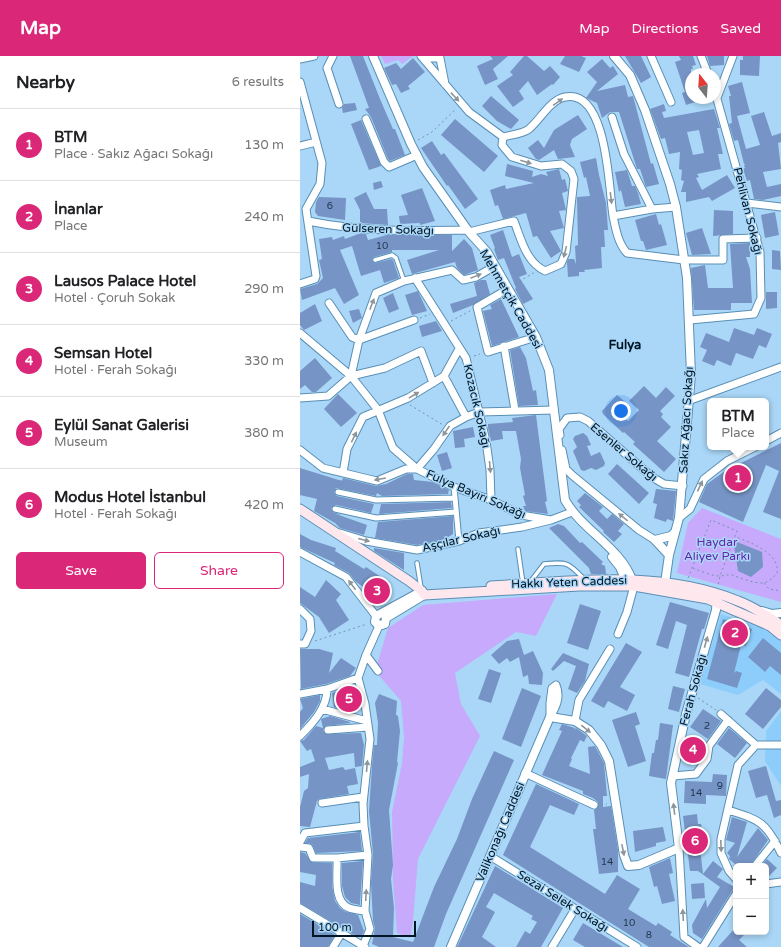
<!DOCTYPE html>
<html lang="en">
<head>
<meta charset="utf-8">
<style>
	body { margin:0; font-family:"Varela Round",sans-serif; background:#f2f2f2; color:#202124 }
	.controls { position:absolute; right:12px; bottom:12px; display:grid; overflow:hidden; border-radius:6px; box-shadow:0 2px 6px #0003 }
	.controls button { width:36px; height:36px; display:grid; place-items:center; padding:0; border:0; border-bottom:1px solid #e0e0e0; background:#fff; color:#202124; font:20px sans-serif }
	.compass { position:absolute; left:385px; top:12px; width:36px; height:36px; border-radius:50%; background:#fff; box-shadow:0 2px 6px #0003; rotate:343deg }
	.scale { position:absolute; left:12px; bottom:10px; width:104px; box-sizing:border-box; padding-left:4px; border:2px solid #011624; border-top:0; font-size:11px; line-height:14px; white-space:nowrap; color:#011624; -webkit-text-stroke:3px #aad7f8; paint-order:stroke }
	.you { position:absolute; left:321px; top:355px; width:14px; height:14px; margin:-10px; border:3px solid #fff; border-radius:50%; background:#1a73e8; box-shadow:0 0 0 6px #1a73e833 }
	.badge { display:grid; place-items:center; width:26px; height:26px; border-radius:50%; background:#db2777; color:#fff; font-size:13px; font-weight:700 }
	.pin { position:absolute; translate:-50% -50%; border:2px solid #fff; box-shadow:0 1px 4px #0006 }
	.popup { position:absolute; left:407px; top:342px; width:62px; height:52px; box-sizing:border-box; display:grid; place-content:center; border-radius:6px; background:#fff; filter:drop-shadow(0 1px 3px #0005); font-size:13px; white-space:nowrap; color:#757577 }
	.popup b { font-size:15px; color:#202124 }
	.popup::after { content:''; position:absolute; left:50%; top:100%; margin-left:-8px; border:8px solid transparent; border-top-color:#fff }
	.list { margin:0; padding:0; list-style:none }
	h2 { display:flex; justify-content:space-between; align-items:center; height:52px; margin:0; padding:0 16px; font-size:17px }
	h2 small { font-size:13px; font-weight:400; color:#757577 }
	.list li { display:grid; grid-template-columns:26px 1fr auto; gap:12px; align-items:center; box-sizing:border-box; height:72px; padding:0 16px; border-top:1px solid #e0e0e0 }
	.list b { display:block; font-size:15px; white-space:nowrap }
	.list p { margin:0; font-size:13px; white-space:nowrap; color:#757577 }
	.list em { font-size:13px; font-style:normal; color:#757577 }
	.actions { display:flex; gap:8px; padding:12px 16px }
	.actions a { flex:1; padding:9px 0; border:1px solid #db2777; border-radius:6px; text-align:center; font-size:14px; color:#db2777 }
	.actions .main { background:#db2777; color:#fff }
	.map { position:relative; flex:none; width:481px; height:891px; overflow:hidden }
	header { display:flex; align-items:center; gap:24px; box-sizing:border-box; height:56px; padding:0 20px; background:#db2777; color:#fff }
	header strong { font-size:19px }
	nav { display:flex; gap:22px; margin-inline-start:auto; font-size:14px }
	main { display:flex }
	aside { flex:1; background:#fff }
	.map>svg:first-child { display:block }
	.built { fill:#8dcdfb }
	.green { fill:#c7aafc }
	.building { fill:#7694c5; fill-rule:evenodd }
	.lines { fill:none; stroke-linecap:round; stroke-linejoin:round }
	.service-casing { stroke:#598fb5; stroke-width:5.5 }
	.pedestrian-casing { stroke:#598fb5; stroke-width:7 }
	.minor-casing { stroke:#598fb5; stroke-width:9 }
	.tertiary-casing { stroke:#598fb5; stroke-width:10 }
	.secondary-casing { stroke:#598fb5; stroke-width:11 }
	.path { stroke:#7095af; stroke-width:1; stroke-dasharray:2 3; stroke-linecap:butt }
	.service { stroke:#fff; stroke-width:3.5 }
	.pedestrian { stroke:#fff; stroke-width:5 }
	.minor { stroke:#fff; stroke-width:7 }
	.tertiary { stroke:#fff; stroke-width:8 }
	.secondary { stroke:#fee8ee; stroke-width:9 }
	.oneway { fill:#8d969c }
	.labels { text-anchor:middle; stroke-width:3; stroke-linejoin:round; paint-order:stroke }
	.number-label { font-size:10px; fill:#1e364c }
	.street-label { font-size:12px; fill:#011624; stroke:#aad7f8 }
	.park-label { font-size:12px; fill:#6724ac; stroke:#aad7f8 }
	.neighbourhood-label { font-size:13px; font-weight:bold; fill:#011624; stroke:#aad7f8 }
</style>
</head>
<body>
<header>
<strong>Map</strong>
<nav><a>Map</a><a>Directions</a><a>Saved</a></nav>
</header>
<main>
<aside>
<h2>Nearby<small>6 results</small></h2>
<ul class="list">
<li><span class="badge">1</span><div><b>BTM</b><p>Place · Sakız Ağacı Sokağı</p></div><em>130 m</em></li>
<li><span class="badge">2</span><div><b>İnanlar</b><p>Place</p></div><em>240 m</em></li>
<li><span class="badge">3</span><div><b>Lausos Palace Hotel</b><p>Hotel · Çoruh Sokak</p></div><em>290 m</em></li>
<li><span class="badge">4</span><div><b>Semsan Hotel</b><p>Hotel · Ferah Sokağı</p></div><em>330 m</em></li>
<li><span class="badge">5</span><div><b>Eylül Sanat Galerisi</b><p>Museum</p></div><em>380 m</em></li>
<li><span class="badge">6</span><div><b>Modus Hotel İstanbul</b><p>Hotel · Ferah Sokağı</p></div><em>420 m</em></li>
</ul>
<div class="actions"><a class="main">Save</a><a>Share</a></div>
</aside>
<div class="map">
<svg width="481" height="891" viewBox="0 0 481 891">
	<rect width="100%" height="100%" fill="#aad7f8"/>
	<!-- built -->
	<path class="built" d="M421 558 464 573 481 585V638L463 624 438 639 400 628Z
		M481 655V730L465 705 466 675Z"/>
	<!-- green -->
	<path class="green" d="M81 0H113L102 8 98 4 85 8Z
		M402 452 481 483V546L377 517 388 467Z
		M257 538 236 580 216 576 155 617 161 648 180 680 118 803 113 865 110 882 97 877 93 824 92 756 102 707 104 681 101 645 75 615 88 572 123 549Z"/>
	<!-- building -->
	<path class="building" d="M50 0H63L80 43 93 73H95L105 99 90 105 88 103 71 61 65 53 69 52Z
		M190 0H208L193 13 198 23 185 29 177 10 193 3Z
		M224 0H227L244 15 250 10 260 21 253 29 252 28 237 39 228 25 219 35 224 43 213 51 197 30 213 19 210 16Z
		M265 0H281L286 2 279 16 260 8Z
		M325 0H341L351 21 341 27Z
		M379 0H393L396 9 392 10 393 13H391V42H404V43L386 49 382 37 385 36 375 6 381 4Z
		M407 0H424V9L410 10Z
		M443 0H460L459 20 440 19V4H443Z
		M113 2 125 16 108 30 110 33 101 37 96 28 92 29 84 12 96 7 101 13Z
		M302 3 310 12 313 10 318 18 297 35 325 29 328 41 333 40 351 108 353 107 359 128 346 131 340 113H337L319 56H310L302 62 297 47 286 42 297 26 287 16Z
		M442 26 450 57 437 60 446 93 460 89 451 60 464 56 472 80 481 77V86L478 87 481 113 463 116 467 131 481 128V140L463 144 454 143 450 124 447 125 443 113 445 112 444 109 446 108H444L438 84 434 85 429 68 432 67 429 40H431L428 30Z
		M191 40 219 64 211 73 197 65 182 50Z
		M55 47 57 54 43 57 42 52 44 48Z
		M364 48 366 55 362 56 364 62 414 53 420 72H417L423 98H418L421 113 397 118 399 121 396 122 402 134 427 119 435 132 412 145 409 141 386 146V136H381L384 125 381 124 382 114 379 113 380 96 369 98 365 82 361 83 350 53ZM399 74 404 97 393 99 387 76Z
		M278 59 287 73 272 83 270 89 275 101 258 103 254 94 239 104 236 103 228 92 238 84 244 92 254 74Z
		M155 63 198 100 184 116 141 79Z
		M61 64 81 110 69 114 51 68Z
		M132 85 141 99 144 97 178 143 165 153 148 129 147 130 121 92Z
		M296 102 299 119 306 147 308 174H304L305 191H301L302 212 284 214 285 216H279V220L268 221 267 206 268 203H274L276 208 275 190 278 189 277 141 290 140 286 121 284 122 280 106Z
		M207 108 233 115 232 121 241 118 248 120 246 116 259 113 262 124 265 123 268 135 262 137 266 154 259 155 264 172 250 175 261 195 251 202 237 180 233 181 226 157 203 163 198 149 195 150 190 134 205 129 206 133 234 127 205 120Z
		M327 114 332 130H335L338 137 341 148 325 151 321 134 319 136 315 116Z
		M81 125 83 131 74 134 73 127Z
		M122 132 135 165 120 169V167L100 168 99 160 108 159 101 139Z
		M66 136 74 153H87L88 169 60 167V154L54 142Z
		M19 141 46 142 45 164 18 160 15 156 16 146Z
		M414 154 433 155V178L413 180Z
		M475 156 479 179 465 182 461 159Z
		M356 158 359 169 361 168 367 189 346 194 343 185H341L335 164Z
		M402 172 411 198 392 199 386 177Z
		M203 174 212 201 219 198 227 218 219 221 233 243 223 248 215 233 216 232 204 202 198 204 194 193 195 192 190 179Z
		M61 177 66 178 68 184 87 179H152V195L164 183 172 192 178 214 164 219 157 212 155 206 112 218 107 204 139 194H92V196L74 201 72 204 75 207 91 203 93 204 99 222 84 227 80 214 61 220 52 190 40 194 59 239 44 248 35 232 2 244 0 233 17 228 23 222 19 204 22 203 19 183 32 181 33 184 44 180 45 183Z
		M450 187V201H446L450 213 452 247H431V254H394L391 212 405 209 408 232H433L430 188Z
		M472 194 480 195 481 214 472 213Z
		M181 224H186L190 238 173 249 153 257 150 248 177 240 174 227Z
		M118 235 127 255 112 259 105 239Z
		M466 236H477V252L466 253Z
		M93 237 99 253 89 257 83 242Z
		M201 243 219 281 192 290 183 255 192 253 190 249Z
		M15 248 22 265 4 274 0 269V257Z
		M59 253 62 262 53 267 49 255Z
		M136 265 142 275 122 281 119 270Z
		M434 272 454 279 457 272 472 278 466 292 459 289 453 303 436 297 431 310 417 304 414 310 402 305 407 294 400 291 406 277 429 286Z
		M220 291 226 302 233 335 236 334 238 349 219 350 210 294Z
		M15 302 32 322 16 336H12L5 329 0 333V315Z
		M344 330 356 342 366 331 375 340 360 355 363 358 361 361 371 371 357 385 376 403 364 416 333 388 335 386 324 376 323 377 303 358 302 355 317 339 328 348 319 356 328 365 339 354 329 345Z
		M38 338 57 357 41 371 24 353Z
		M236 359 247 445 245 446 248 458 225 455 223 450H226L223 440 225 439 220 412 221 403 216 375H202L203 383 191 385 188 372V368L213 366 212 362Z
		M173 371 175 381 164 383 165 391 155 392 153 375Z
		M283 377 287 380 291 389 287 390 291 400 300 396 305 407 304 410 296 414 291 412 284 415 281 414 273 395 277 391 273 383 275 380Z
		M481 387V463L463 456 479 415 466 409 443 466 399 446 407 428 425 415Z
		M147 396 152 412 142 415 137 399Z
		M317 408 349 437 339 448 308 418Z
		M0 412 42 425 43 422 76 430 86 428 107 418H113L114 424 133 426 149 434 148 438 82 440 77 437 76 440 36 432 34 437 37 440 74 448 71 457 36 449 31 452 33 456 42 459 36 458 67 469 64 479 40 472 35 467 14 455 17 443 0 439Z
		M356 433 376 435 373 465 367 463 366 466 354 462 357 448 353 447Z
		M285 437 303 451 299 455 307 463 312 458 324 468 318 475 322 478 314 486 303 476 304 475 279 451 281 449 277 445Z
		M151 446 152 452 79 458 81 448Z
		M153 460V478L145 483 117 489 75 482 78 466Z
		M258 468 264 470 280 487 282 486 303 506 301 508 305 510 306 518H291L289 512 249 472Z
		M0 478 11 484 36 492 35 495 64 513 66 511 90 527 81 543 56 526 49 517 34 509 35 507 0 491Z
		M437 486 462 496 463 511 451 521 438 515 434 489Z
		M74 492 104 497V514L74 495Z
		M26 524 41 538 36 544 49 564 29 577 19 561 0 547V531L15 541Z
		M370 546 409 557 404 573H402L389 621 375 617 387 569 376 565 368 593 356 589Z
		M280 548 301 555 288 594 267 587Z
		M423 563 452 573 446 590 441 589 434 617 436 615 442 617 437 632 407 623Z
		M463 582 481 597V619L470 610 465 616 448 601Z
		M219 583 224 599 233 595 243 617 242 629 229 628 228 619 223 621 219 601 210 606 207 602 199 608 191 599 207 585Z
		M326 587 342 596 320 631 335 639 327 655 308 645 304 652 291 645Z
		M0 593H19L33 597 29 617 41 602 56 612 50 620 26 628 1 633Z
		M263 597 289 608 285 625 277 637 268 633 276 610 264 605 253 615 251 613Z
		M189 613 201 617 191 647 178 643Z
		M373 630 385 633 379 656 368 653Z
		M49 631 55 652 42 653 34 651 32 637Z
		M222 632 241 640 221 691 202 683Z
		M466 632 481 644V651L463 673 445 658Z
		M79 638 97 645 96 659 98 660 100 675 97 706 98 707 89 754 93 809 91 823 94 852 93 881 113 886 134 831 157 783 172 743 194 695 214 704 146 858 134 891H79L72 888 75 872 73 865 71 827 73 798 69 755 72 710 74 689H77L78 667 75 647Z
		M20 639V645L14 656 0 673V656L3 652 0 643Z
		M403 653 421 665 408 683 390 671Z
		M336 656 340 668 335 670 346 705 328 711 312 664Z
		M30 660 50 666V667L26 670 23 674 26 678 61 677 64 689 62 710 55 711 54 697 25 702 29 714 43 711 45 714 55 712 58 728 47 730 49 738 19 743 17 745 10 771 0 770V751L4 735 8 732 9 718 0 721V711L15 705 11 693 7 695 0 685 4 684 16 670 23 672 21 663Z
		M360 667 373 669 366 723 349 720 352 697H354L356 684H358Z
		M262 668 275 672 274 674 276 672 287 680 284 686 280 684 271 702 272 703 269 710 290 718 288 691 295 690 304 707 307 740H303V751L311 750 318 794V816L299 818 293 773H296L294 754 298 751V746L293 742 283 738V735L242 719 262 675 259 674Z
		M429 672 447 687 435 702 417 688Z
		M386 688H400V701H386Z
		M466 710 476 745 481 744V759L474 762 467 739 456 742 448 715Z
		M413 718 427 719 426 740 406 739V748L384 747 385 725 412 726Z
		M236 728 279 748 274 759 250 749 230 791 305 838 317 819 340 833 328 853 356 870 358 867 372 876 370 879 389 891H349L203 799Z
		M397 758 398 768H401L405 791H400L403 818 413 805 423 813 417 821 436 832 432 835 402 883 393 877 392 869 406 843 407 852 420 831 398 815H390L383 760Z
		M432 761 447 766 437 801 458 772 468 784 450 810H433L435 808 429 803 430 800 427 797 435 787 426 784Z
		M363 771 366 785 356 787V790L335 796 333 775Z
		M60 776 62 795 16 797 12 788 5 787 8 782Z
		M0 796 5 797 11 806 32 807V830L35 845 40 852 46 856 58 859 64 875 62 879 58 881 51 877 50 873 47 875 0 847V826L15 830 16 819 0 816Z
		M370 802 373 817 369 818 375 845 362 848 357 830 354 831 349 811Z
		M467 803 477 812 466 823V810H461Z
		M63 805 60 847V849L51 847 45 841 42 830V807Z
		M195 810 263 852 241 891H216L225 875 230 878 237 866 231 863 233 860 194 837 186 851 195 856 182 881 196 891H157Z
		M404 827 405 842 392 843 391 828Z
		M0 858 35 879 28 891H0Z
		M283 867 323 891H285L273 884Z
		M436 871V876H447L439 884 447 891H418Z"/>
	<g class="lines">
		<!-- service casing -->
		<g class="service-casing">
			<path id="service" d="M75 204 92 199 96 202 104 225
				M218 493 223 528
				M117 507 121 532
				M231 525 244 508C267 506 268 506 284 523"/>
		</g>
		<!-- pedestrian casing -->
		<g class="pedestrian-casing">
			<path id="pedestrian" d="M154 431 159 485
				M38 436 76 444 154 442
				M35 453 76 462 156 456"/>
		</g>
		<!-- minor casing -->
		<g class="minor-casing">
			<path id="minor" d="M33 0 27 12 39 48
				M121 0 169 56 203 81C210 79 223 78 229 73 240 64 250 44 265 41 308 32 309 136 313 160 316 174 318 187 327 197L384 204H423V183L457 182
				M351 0 371 46
				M401 0 408 18
				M123 2H140
				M140 2 145 28
				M0 3 14 0
				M0 26 22 107 20 128 6 153 16 220 15 223 0 228
				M417 42 433 0
				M312 61 324 98 352 153 376 151
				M66 63 84 106 89 111 117 99
				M0 90 16 86
				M447 147 481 151
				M313 160 352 153
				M8 165C61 176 114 175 168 174
				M169 176 214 165C221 183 226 206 245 215L261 208 266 196 274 123 271 115 262 108 241 110 212 101 202 89 203 81
				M115 222 166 302 186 385 190 414 191 444
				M208 233 177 251 188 296 236 281
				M29 247 52 281 59 284
				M390 264 454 258 461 242 460 196 415 36
				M0 277 51 320 78 354 93 392 117 413 154 431 191 444 221 459 251 464
				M59 284 114 264
				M204 290 215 354
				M51 320 59 284 76 237 104 225 152 214 163 224 176 221 195 210
				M144 320 166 361
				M0 342 28 340 51 320 85 312 121 295 133 327
				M388 345 481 311
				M260 379 259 373 267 362 280 361 288 365 352 421 364 428 383 430
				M466 385 481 377
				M0 394 23 412 77 425 106 413H117
				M262 394 266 413 272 419 339 474 355 484
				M117 413 134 393 150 370 166 361 179 356 254 354
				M43 417 47 393 63 361 108 342 144 320 159 293
				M379 462 390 453 404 423 427 405 455 391
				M40 477 66 485 117 494 159 485 179 477 222 471 251 464 272 456
				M0 496 46 521 76 560
				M0 553 10 563 11 575 5 588H0
				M318 578 327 556 334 530
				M66 599 78 615
				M256 629C261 641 256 651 250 661V647L252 632Z
				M0 638 27 633 58 622
				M22 653 67 665
				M421 658 456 689
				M275 665 279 644 310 593
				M28 674 68 671
				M0 680C13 667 27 652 27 633
				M456 689H481
				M225 717 294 749
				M373 720 396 718 407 703 409 690 428 664
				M22 747 63 741
				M428 754C460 764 466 766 481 797
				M0 786 5 777 64 770
				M0 791 9 792 13 802H37L68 799
				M379 792 384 881 398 891
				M190 800 337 891
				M37 802C38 817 32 845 49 852 54 854 60 854 65 855
				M455 810 475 785
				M436 823 429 815 421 797V783L438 709 456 689
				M466 828 481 826
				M0 852 65 891
				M63 890 70 873 65 855 68 799 64 770 63 748 70 683 65 648 58 622 66 599 79 570
				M33 891 41 878
				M252 891 275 853
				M403 891 436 838"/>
		</g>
		<!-- tertiary casing -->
		<g class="tertiary-casing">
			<path id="tertiary" d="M73 0 111 88 123 111 169 176 187 196 236 281 249 314 265 444C282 474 321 492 332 524
				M314 0 330 19 345 54 370 128 376 151 387 222 391 318 379 462 369 499 365 527
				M355 484 371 480 375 476
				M355 484 369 499
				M312 501 320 511 325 523
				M122 535 78 559 76 560 75 566 77 568 82 569 85 568 86 562 124 539
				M462 555 472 558 481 557
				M151 891 250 661 275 665 289 674 301 689 309 705 324 799 328 810 339 809 379 792 371 727 386 658 416 554 417 541"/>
		</g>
		<!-- secondary casing -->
		<g class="secondary-casing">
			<path id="secondary" d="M0 453 109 525 122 535 124 539 279 530H334L408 543 470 570 481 579
				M191 530C273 525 360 513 438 545 454 551 467 560 481 569"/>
		</g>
		<!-- path -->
		<path class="path" d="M118 84 132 76 156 53
			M215 228 235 216
			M120 262 130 258
			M151 265 170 255
			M174 300 180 298
			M110 349 143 369
			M40 430 41 424
			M393 512C401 515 411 520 420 520 424 520 428 518 432 519 441 522 452 527 462 527 468 527 474 521 477 517 481 497 447 485 436 481
			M388 522 411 464 437 475 420 520 418 529
			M464 527 469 533 481 535
			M15 585 67 568
			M398 642 416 654
			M301 749 307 748"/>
		<!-- service -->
		<use href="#service" class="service"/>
		<!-- pedestrian -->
		<use href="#pedestrian" class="pedestrian"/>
		<!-- minor -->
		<use href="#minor" class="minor"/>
		<!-- tertiary -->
		<use href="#tertiary" class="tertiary"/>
		<!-- secondary -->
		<use href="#secondary" class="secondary"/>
	</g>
	<!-- one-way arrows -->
	<defs><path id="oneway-solid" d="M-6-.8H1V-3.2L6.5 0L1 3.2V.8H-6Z"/></defs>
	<g class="oneway">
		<use href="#oneway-solid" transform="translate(155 41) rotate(47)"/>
		<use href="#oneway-solid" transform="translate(258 46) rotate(-35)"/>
		<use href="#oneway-solid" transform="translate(226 106) rotate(18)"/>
		<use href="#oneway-solid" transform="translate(311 142) rotate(83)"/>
		<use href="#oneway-solid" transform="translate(265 196) rotate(104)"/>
		<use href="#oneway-solid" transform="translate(176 220) rotate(-22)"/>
		<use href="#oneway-solid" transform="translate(72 248) rotate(-69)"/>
		<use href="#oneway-solid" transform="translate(114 339) rotate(-31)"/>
		<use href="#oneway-solid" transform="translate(146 375) rotate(124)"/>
		<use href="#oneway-solid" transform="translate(54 381) rotate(-64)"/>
		<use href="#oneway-solid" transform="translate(190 411) rotate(85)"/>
		<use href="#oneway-solid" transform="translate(80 423) rotate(170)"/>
		<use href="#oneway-solid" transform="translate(400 430) rotate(-65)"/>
		<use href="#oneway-solid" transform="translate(323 461) rotate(-141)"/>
		<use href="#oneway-solid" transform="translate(64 484) rotate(14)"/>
		<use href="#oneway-solid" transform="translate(52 529) rotate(-127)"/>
		<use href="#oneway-solid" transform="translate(406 586) rotate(-74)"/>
		<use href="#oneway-solid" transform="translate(286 673) rotate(39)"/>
		<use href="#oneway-solid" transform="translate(67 710) rotate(-85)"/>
		<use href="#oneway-solid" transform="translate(374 753) rotate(-97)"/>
		<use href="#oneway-solid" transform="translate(421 790) rotate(88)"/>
		<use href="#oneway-solid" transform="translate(323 794) rotate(79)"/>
		<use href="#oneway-solid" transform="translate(66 839) rotate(-87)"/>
		<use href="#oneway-solid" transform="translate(383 859) rotate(-93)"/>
	</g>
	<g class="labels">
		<!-- number labels -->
		<g class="number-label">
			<text x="30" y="153">6</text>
			<text x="82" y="193">10</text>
			<text x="407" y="673">2</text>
			<text x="420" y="733">9</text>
			<text x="396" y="740">14</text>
			<text x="307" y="809">14</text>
			<text x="329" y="870">10</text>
			<text x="349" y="882">8</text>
		</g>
		<!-- street labels -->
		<g class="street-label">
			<text transform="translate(448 155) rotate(76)" y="4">Pehlivan Sokağı</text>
			<text transform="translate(88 173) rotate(2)" y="4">Gülseren Sokağı</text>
			<text transform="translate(211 243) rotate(60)" y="4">Mehmetçik Caddesi</text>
			<text transform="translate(177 350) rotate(77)" y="4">Kozacık Sokağı</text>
			<text transform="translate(386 364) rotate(-87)" y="4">Sakız Ağacı Sokağı</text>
			<text transform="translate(324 396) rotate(40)" y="4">Esenler Sokağı</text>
			<text transform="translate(176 438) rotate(23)" y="4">Fulya Bayırı Sokağı</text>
			<text transform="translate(161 483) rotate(-13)" y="4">Aşçılar Sokağı</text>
			<text transform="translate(269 526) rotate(-2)" y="4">Hakkı Yeten Caddesi</text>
			<text transform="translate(393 634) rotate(-75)" y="4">Ferah Sokağı</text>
			<text transform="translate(200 776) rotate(-67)" y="4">Valikonağı Caddesi</text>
			<text transform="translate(263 845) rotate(32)" y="4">Sezai Selek Sokağı</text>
		</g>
		<!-- park labels -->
		<g class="park-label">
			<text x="417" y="490">Haydar<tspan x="417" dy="14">Aliyev Parkı</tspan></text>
		</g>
		<!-- neighbourhood labels -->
		<g class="neighbourhood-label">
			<text x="325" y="293">Fulya</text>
		</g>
	</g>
</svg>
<div class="controls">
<button>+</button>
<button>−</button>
</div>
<svg class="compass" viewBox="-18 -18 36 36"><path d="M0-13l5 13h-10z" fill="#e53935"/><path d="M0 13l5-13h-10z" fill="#757577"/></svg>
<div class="scale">100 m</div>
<div class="you"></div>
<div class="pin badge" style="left:438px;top:422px">1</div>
<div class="popup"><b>BTM</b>Place</div>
<div class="pin badge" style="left:435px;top:577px">2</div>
<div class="pin badge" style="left:77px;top:535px">3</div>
<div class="pin badge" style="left:393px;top:694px">4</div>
<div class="pin badge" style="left:49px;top:643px">5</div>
<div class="pin badge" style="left:395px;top:785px">6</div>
</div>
</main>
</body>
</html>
